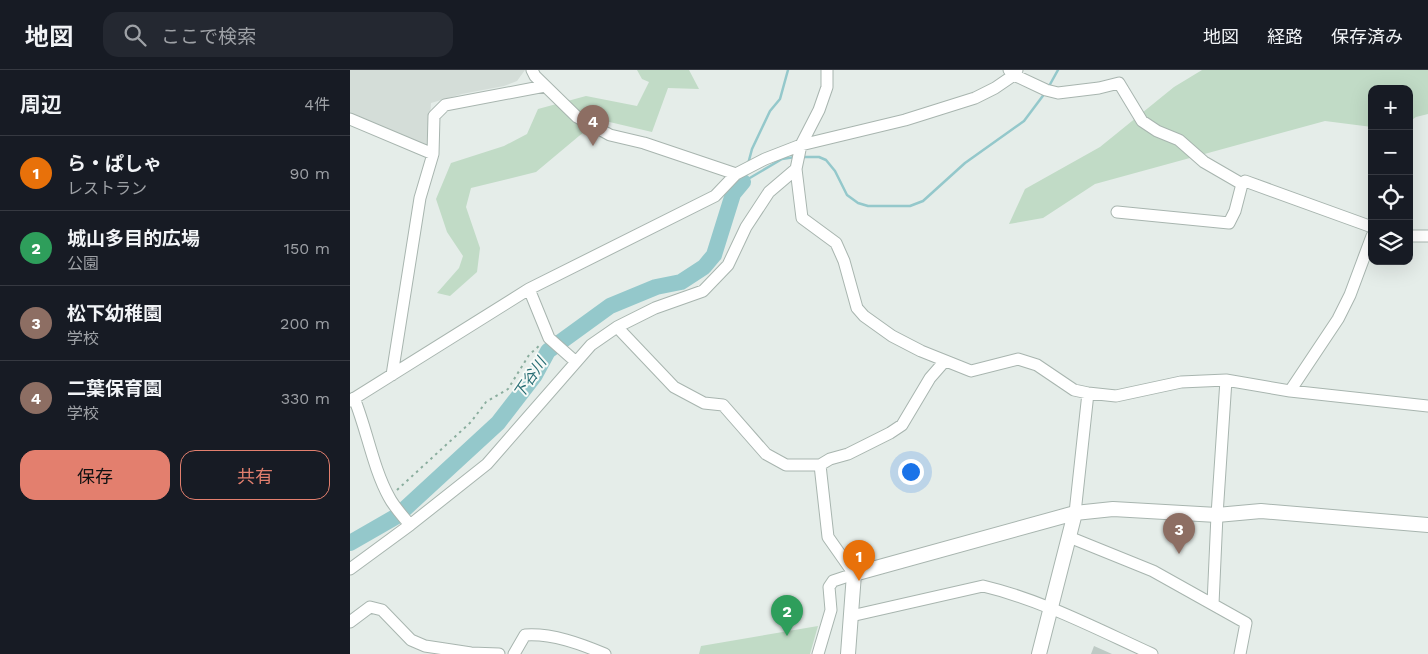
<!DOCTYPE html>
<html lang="ja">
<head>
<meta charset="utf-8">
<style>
	body { margin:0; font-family:"Work Sans","Noto Sans JP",sans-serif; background:#242831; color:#f1f3f6 }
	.controls { position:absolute; right:15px; top:15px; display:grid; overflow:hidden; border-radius:10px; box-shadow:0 5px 20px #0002 }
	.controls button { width:45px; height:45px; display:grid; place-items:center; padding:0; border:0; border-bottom:1px solid #363941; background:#171b24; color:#f1f3f6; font:25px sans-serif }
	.you { position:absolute; left:560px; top:401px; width:18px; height:18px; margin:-12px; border:4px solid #fff; border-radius:50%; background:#1a73e8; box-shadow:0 0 0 8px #1a73e833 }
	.badge { display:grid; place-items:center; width:32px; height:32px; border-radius:50%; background:#e37f6e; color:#fff; font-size:16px; font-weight:700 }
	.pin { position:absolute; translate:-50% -41px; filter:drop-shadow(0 1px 2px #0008) }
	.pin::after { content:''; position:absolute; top:26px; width:18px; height:15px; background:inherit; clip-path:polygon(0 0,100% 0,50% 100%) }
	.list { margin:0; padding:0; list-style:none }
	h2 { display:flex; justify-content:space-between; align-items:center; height:65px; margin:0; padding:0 20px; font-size:21px }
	h2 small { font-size:16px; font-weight:400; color:#9ea1a6 }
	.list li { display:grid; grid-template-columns:32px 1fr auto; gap:15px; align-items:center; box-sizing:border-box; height:75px; padding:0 20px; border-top:1px solid #363941 }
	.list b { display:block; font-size:19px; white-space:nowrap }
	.list p { margin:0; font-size:16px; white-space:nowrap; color:#9ea1a6 }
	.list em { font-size:16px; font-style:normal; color:#9ea1a6 }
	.actions { display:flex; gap:10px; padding:15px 20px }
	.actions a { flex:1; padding:11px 0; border:1px solid #e37f6e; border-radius:15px; text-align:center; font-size:18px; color:#e37f6e }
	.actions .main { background:#e37f6e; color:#111 }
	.icon { flex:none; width:28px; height:28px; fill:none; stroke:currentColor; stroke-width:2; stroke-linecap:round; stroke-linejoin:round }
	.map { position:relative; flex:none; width:1078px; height:584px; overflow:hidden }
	header { display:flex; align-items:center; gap:30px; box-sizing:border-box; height:70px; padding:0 25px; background:#171b24; border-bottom:1px solid #363941 }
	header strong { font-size:24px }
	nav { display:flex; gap:28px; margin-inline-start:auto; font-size:18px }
	.search { width:350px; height:45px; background:#242831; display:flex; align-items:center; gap:12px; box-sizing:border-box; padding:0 18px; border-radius:15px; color:#9ea1a6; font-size:19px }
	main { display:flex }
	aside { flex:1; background:#171b24 }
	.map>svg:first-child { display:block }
	.built { fill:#d4ddd8 }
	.green { fill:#c1dbc6 }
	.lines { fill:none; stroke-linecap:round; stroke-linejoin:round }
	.stream { stroke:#94c8cb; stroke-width:2.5 }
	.river { stroke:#94c8cb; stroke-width:16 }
	.building { fill:#becac5 }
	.minor-casing { stroke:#a8b5af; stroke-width:13 }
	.tertiary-casing { stroke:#a8b5af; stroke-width:16 }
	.path { stroke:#8aad9e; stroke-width:2; stroke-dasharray:2.5 4; stroke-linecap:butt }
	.minor { stroke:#fff; stroke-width:11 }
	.tertiary { stroke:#fff; stroke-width:14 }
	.labels { text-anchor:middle; stroke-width:4; stroke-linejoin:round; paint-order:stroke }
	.water-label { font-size:15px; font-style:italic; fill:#276d73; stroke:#f6faf7 }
</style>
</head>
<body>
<header>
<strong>地図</strong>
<div class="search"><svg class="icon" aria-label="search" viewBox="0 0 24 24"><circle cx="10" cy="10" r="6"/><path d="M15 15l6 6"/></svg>ここで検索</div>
<nav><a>地図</a><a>経路</a><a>保存済み</a></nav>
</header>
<main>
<aside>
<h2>周辺<small>4件</small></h2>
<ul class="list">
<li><span class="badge" style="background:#e8710a">1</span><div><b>ら・ぱしゃ</b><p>レストラン</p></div><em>90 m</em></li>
<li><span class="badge" style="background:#2e9e5b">2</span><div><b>城山多目的広場</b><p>公園</p></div><em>150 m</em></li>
<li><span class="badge" style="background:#8d6e63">3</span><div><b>松下幼稚園</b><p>学校</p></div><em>200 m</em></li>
<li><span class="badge" style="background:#8d6e63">4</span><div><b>二葉保育園</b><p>学校</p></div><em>330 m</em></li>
</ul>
<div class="actions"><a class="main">保存</a><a>共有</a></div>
</aside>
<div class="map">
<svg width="1078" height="584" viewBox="0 0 1078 584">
	<rect width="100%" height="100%" fill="#e5ede9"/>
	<!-- built -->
	<path class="built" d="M0 0H175L167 11 154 16 112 24 81 33 78 77 0 43Z"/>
	<!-- green -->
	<path class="green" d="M287 0H339L349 19 318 18 302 62 251 50 229 66 186 102 121 118 116 137 130 178 127 202 100 226 87 223 109 198 113 186 97 162 86 129 101 93 154 76 177 64 188 39 236 26 287 36 299 12 292 9Z
		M852 0H1078V44L1066 47 1059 52V19H1022V57L975 51 745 114 693 148 659 154 675 119 750 77 824 17Z
		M468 556 460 584H349L351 576Z"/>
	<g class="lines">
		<!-- stream -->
		<path class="stream" d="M698 18 708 0
			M453 87H469L476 90 485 101 497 125 508 133 518 136H560L573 131 615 93 674 51 695 23
			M398 94 402 79 420 41 430 29 438 0
			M393 112 432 89 445 87"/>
		<!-- river -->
		<path class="river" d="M0 473 47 446 148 353 185 305 198 281 260 236 306 217 331 212 354 197 364 185 383 124 393 112"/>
	</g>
	<!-- building -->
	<path class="building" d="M744 576 762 584H741Z"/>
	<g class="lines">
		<!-- minor casing -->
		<g class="minor-casing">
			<path id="minor" d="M182 0 185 6 227 47 260 65 294 73 386 104
				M477 0V17L469 40 451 75 446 99 452 148 486 173 494 191 507 238 514 246 542 266 571 281 621 301 668 289 687 295 724 320 738 323 766 326 831 312 876 310 940 321 1078 336
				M659 0 664 5 696 20 708 23 749 18 769 13 792 51 807 61 829 70 854 92 892 114
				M0 49 83 84
				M767 142 879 153 885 141 892 114 895 111 1022 157
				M1059 166H1078
				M179 219 199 268 226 292
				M267 257 324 317 354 333 373 335 416 384 436 395H470L480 389 498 384 540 363 552 355 580 308 594 292
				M42 305 70 128 83 84 84 46 95 35 195 16
				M940 321 988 249 1000 225 1022 166
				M4 328C17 360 23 398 39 427 44 437 53 446 60 455
				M0 331 179 219 365 126 386 104 415 89 451 75 555 50 625 28 645 18 664 5 667 0
				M725 443 738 323
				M719 467 803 501 896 553 890 584
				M0 499 60 455 137 394 241 275 267 257 305 238 353 221 378 195 396 157 419 122 446 99
				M863 534 867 445 876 310
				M501 546 633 516C692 530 747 559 802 584
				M0 552 20 537 32 540 61 570 75 576 121 583 149 584
				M164 584 175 565C202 563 231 574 255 584
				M468 584 481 540 479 517 483 511 504 504 478 467 470 395"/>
		</g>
		<!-- tertiary casing -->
		<g class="tertiary-casing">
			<path id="tertiary" d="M498 584 504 504 725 443 763 439 867 445 911 441 1078 455
				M689 584 725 443"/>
		</g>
		<!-- path -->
		<path class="path" d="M47 420 121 352 136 332 158 319 179 285 191 274"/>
		<!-- minor -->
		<use href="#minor" class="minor"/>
		<!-- tertiary -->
		<use href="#tertiary" class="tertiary"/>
	</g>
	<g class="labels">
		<!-- water labels -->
		<g class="water-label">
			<text transform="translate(180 308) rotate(-56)" y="5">下谷川</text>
		</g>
	</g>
</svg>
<div class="controls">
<button>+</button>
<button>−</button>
<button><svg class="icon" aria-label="locate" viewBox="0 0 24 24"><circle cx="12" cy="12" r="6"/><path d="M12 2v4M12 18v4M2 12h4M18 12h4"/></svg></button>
<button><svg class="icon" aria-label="layers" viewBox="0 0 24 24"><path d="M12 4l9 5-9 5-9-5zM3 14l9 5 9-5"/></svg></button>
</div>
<div class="you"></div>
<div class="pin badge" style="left:509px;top:511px;background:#e8710a">1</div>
<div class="pin badge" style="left:437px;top:566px;background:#2e9e5b">2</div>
<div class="pin badge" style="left:829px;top:484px;background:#8d6e63">3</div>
<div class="pin badge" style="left:243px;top:76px;background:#8d6e63">4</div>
</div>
</main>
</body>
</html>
